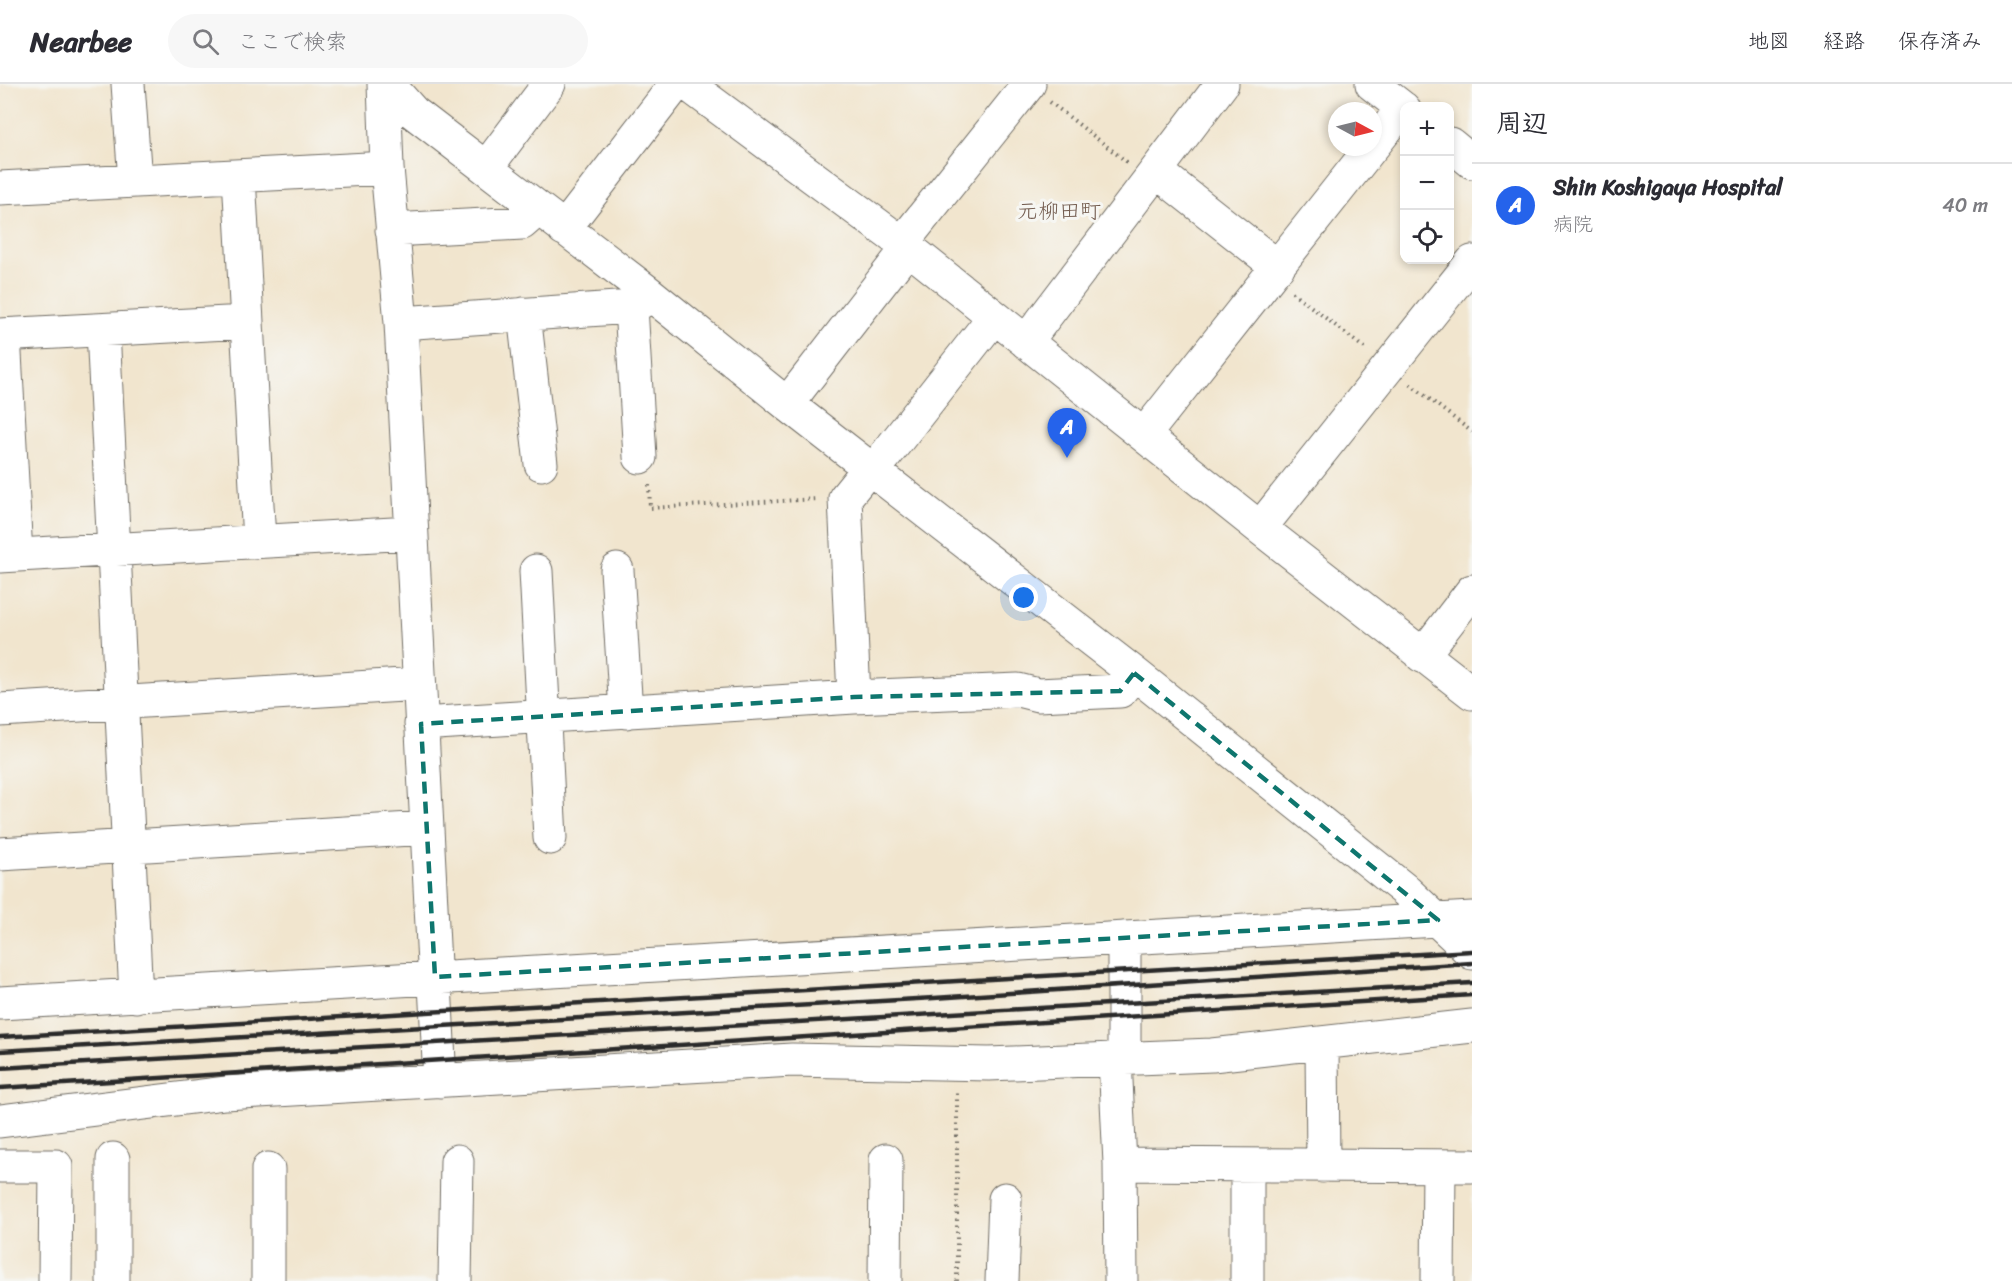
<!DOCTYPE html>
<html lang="ja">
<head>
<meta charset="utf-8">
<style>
	body { margin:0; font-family:Sriracha,"Klee One",sans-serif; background:#f7f7f7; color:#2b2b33 }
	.controls { position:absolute; right:18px; top:18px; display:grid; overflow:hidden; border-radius:12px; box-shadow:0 3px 9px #0003 }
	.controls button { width:54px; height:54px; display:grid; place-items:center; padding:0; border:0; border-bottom:2px solid #e1e1e2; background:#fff; color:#2b2b33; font:30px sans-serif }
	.compass { position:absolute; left:1328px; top:18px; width:54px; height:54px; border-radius:50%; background:#fff; box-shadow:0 3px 9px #0003; rotate:97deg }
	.you { position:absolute; left:1024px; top:514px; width:21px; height:21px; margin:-15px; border:4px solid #fff; border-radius:50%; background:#1a73e8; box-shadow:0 0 0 9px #1a73e833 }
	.badge { display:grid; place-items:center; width:39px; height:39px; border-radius:50%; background:#2563eb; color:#fff; font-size:20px; font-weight:700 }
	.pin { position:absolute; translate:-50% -50px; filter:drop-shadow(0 2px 3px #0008) }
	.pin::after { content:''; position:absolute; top:32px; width:21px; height:18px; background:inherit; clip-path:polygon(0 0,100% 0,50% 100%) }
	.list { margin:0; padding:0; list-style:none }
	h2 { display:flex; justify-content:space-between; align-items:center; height:78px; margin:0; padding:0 24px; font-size:26px }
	h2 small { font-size:20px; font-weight:400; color:#7c7c81 }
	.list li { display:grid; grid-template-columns:39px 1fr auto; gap:18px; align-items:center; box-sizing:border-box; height:84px; padding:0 24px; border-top:2px solid #e1e1e2 }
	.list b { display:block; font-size:22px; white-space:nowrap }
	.list p { margin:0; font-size:20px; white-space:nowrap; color:#7c7c81 }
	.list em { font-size:20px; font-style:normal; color:#7c7c81 }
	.icon { flex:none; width:33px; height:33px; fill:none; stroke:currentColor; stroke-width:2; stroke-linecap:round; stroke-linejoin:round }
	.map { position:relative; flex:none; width:1472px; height:1197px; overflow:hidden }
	header { display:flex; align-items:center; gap:36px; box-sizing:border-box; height:84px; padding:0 30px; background:#fff; border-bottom:2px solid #e1e1e2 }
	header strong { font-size:28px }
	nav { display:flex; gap:33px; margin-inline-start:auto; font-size:21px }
	.search { width:420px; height:54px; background:#f7f7f7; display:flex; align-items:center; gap:15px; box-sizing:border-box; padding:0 21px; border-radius:33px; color:#7c7c81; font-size:22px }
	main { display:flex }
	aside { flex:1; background:#fff }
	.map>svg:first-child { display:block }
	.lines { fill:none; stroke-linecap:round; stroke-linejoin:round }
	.minor-casing { stroke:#706c64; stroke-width:35 }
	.path { stroke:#706c64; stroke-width:4; stroke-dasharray:1.5 4.5; stroke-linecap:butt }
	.minor { stroke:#fff; stroke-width:33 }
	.rail { stroke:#2b2b2b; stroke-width:4.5 }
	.marked { fill:none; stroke:#0f766e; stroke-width:4.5; stroke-dasharray:12 8; stroke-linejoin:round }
	.labels { text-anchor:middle; stroke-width:6; stroke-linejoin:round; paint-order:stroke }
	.neighbourhood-label { font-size:21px; fill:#715a4d; stroke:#f6f6f2 }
</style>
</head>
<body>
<header>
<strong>Nearbee</strong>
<div class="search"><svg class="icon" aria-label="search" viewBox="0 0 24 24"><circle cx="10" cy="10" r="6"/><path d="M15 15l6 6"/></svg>ここで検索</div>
<nav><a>地図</a><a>経路</a><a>保存済み</a></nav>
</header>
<main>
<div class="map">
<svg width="1472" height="1197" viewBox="0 0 1472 1197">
	<rect width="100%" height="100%" fill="#f6f6f2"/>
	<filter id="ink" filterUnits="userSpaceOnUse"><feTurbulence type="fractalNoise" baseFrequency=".0167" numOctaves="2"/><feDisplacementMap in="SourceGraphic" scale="12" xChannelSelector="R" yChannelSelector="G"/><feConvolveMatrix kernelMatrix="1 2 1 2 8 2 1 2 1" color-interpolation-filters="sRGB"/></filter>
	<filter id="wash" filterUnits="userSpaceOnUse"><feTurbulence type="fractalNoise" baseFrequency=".008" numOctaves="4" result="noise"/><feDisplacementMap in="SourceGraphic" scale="24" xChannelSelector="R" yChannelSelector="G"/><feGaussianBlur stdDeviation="1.35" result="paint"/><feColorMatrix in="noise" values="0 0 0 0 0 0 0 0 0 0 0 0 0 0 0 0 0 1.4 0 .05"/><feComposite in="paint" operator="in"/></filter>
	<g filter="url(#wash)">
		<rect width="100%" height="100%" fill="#f1e5ce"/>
	</g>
	<g filter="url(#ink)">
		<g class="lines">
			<!-- minor casing -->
			<g class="minor-casing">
				<path id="minor" d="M128 0 135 97
					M384 0 387 84 401 239 440 997
					M388 0 413 28 649 209 787 320 1134 589 1405 806 1472 869
					M687 0 902 159 1260 444 1472 178
					M1372 0 1404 25
					M1450 60 1472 78
					M1373 62 1403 24
					M486 84 549 0
					M1156 87 1278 183
					M239 92 259 457
					M0 104 387 84
					M564 145 676 0
					M392 146 522 139 538 125
					M902 159 1029 0
					M631 223 640 373
					M524 230 541 380
					M401 239 631 223 641 218 649 209
					M103 246 136 912
					M0 251 246 238
					M4 251 16 471
					M1026 258 1222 0
					M787 320 908 164
					M1144 351 1372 63
					M874 386 994 233
					M1260 444 1472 609
					M0 472 411 449
					M617 486 626 628
					M536 487 550 754
					M1422 572 1472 507
					M854 613 845 414 870 383
					M0 626 419 600
					M421 640 854 613 1018 606 1038 611 1120 607 1134 589
					M0 770 427 744
					M0 919 1472 834
					M1322 960 1323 1082
					M1115 975 1120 1080 1121 1197
					M1124 975V854
					M0 1037 225 1009 792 976 989 980 1212 971 1472 942
					M1120 1080 1472 1082
					M0 1082H56L55 1197
					M113 1197V1075
					M268 1197V1085
					M455 1197 457 1077
					M885 1197 886 1076
					M1002 1197 1005 1115
					M1247 1197V1081
					M1438 1197 1439 1082"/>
			</g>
			<!-- path -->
			<path class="path" d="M1050 18 1127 78
				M1292 208 1367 266
				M1410 300 1472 348
				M649 401 650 424 818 415
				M957 1197V1009"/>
			<!-- minor -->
			<use href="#minor" class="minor"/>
			<!-- rail -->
			<path class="rail" d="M0 953 1472 867
				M0 967 934 914 1472 879
				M0 984 1472 899
				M0 1004 1472 911"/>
		</g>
	</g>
	<!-- marked area -->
	<path class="marked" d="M1134 589 1438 836 435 893 421 640 854 613 1120 607Z"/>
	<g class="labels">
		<!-- neighbourhood labels -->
		<g class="neighbourhood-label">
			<text x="1059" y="134">元柳田町</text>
		</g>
	</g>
</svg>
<div class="controls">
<button>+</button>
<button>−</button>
<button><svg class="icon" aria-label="locate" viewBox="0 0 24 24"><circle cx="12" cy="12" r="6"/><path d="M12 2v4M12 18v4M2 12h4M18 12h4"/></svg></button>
</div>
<svg class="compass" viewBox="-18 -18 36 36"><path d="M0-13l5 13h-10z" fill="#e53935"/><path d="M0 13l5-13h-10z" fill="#7c7c81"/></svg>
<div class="you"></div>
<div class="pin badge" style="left:1067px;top:374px">A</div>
</div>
<aside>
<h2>周辺<small></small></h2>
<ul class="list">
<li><span class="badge">A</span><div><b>Shin Koshigaya Hospital</b><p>病院</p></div><em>40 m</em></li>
</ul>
</aside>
</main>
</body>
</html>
